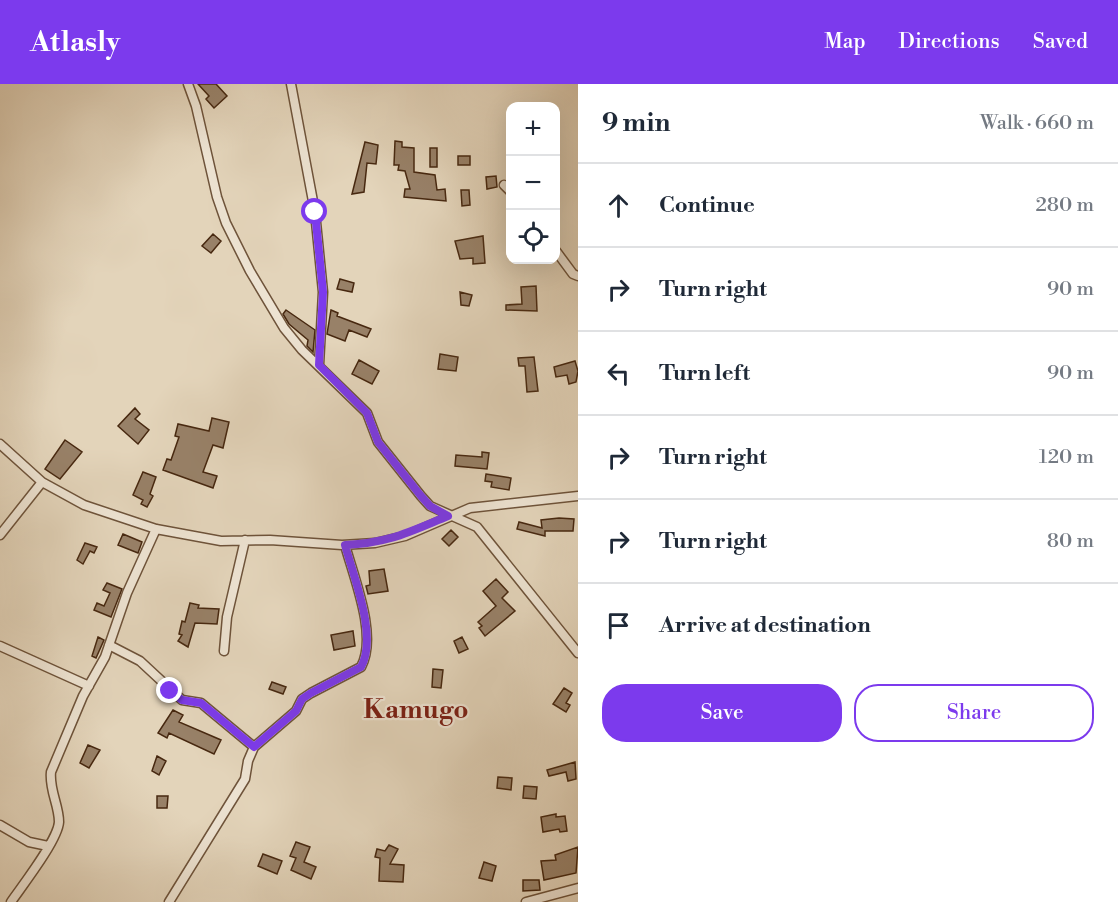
<!DOCTYPE html>
<html lang="en">
<head>
<meta charset="utf-8">
<style>
	body { margin:0; font-family:"Libre Bodoni",serif; background:#f6f6f7; color:#1f2937 }
	.controls { position:absolute; right:18px; top:18px; display:grid; overflow:hidden; border-radius:12px; box-shadow:0 6px 24px #0002 }
	.controls button { width:54px; height:54px; display:grid; place-items:center; padding:0; border:0; border-bottom:2px solid #e0e1e3; background:#fff; color:#1f2937; font:30px sans-serif }
	.stop { position:absolute; width:18px; height:18px; margin:-14px; border:4px solid #7c3aed; border-radius:50%; background:#fff }
	.stop.end { background:#7c3aed; border-color:#fff; box-shadow:0 2px 6px #0008 }
	.list { margin:0; padding:0; list-style:none }
	h2 { display:flex; justify-content:space-between; align-items:center; height:78px; margin:0; padding:0 24px; font-size:26px }
	h2 small { font-size:20px; font-weight:400; color:#747a83 }
	.list li { display:grid; grid-template-columns:39px 1fr auto; gap:18px; align-items:center; box-sizing:border-box; height:84px; padding:0 24px; border-top:2px solid #e0e1e3 }
	.list b { display:block; font-size:22px; white-space:nowrap }
	.list em { font-size:20px; font-style:normal; color:#747a83 }
	.actions { display:flex; gap:12px; padding:18px 24px }
	.actions a { flex:1; padding:14px 0; border:2px solid #7c3aed; border-radius:24px; text-align:center; font-size:21px; color:#7c3aed }
	.actions .main { background:#7c3aed; color:#fff }
	.icon { flex:none; width:33px; height:33px; fill:none; stroke:currentColor; stroke-width:2; stroke-linecap:round; stroke-linejoin:round }
	.map { position:relative; flex:none; width:578px; height:818px; overflow:hidden }
	header { display:flex; align-items:center; gap:36px; box-sizing:border-box; height:84px; padding:0 30px; background:#7c3aed; color:#fff }
	header strong { font-size:28px }
	nav { display:flex; gap:33px; margin-inline-start:auto; font-size:21px }
	main { display:flex }
	aside { flex:1; background:#fff }
	.map>svg:first-child { display:block }
	.building { fill:#988168; stroke:#472810; stroke-width:1.5 }
	.lines { fill:none; stroke-linecap:round; stroke-linejoin:round }
	.street-casing { stroke:#6e533a; stroke-width:11 }
	.street { stroke:#ede3d2; stroke-width:8 }
	.route { stroke:#7c3aed; stroke-width:8 }
	.labels { text-anchor:middle; stroke-width:4.5; stroke-linejoin:round; paint-order:stroke }
	.quarter-label { font-size:26px; font-weight:bold; fill:#7a1f14; stroke:#ede3d2 }
</style>
</head>
<body>
<header>
<strong>Atlasly</strong>
<nav><a>Map</a><a>Directions</a><a>Saved</a></nav>
</header>
<main>
<div class="map">
<svg width="578" height="818" viewBox="0 0 578 818">
	<rect width="100%" height="100%" fill="#e3d4ba"/>
	<filter id="stains"><feTurbulence type="fractalNoise" baseFrequency=".00333" numOctaves="4"/><feColorMatrix values="0 0 0 0 .2 0 0 0 0 .09 0 0 0 0 .02 0 0 0 .5 -.17"/></filter>
	<radialGradient id="worn" r=".72"><stop offset=".6" stop-color="#630" stop-opacity="0"/><stop offset="1" stop-color="#630" stop-opacity=".3"/></radialGradient>
	<!-- building -->
	<path class="building" d="M198 0H216L227 12 214 24 206 15 209 12Z
		M395 57 402 58V63L414 64V88L435 91 437 106 445 105 446 117 404 113 405 105H410L405 87 398 86 399 81H394Z
		M365 58 378 61 376 80 367 79 364 108 352 110Z
		M430 64H437V83H430Z
		M458 72H470V81H458Z
		M496 92 497 103 487 105 486 93Z
		M461 106H469L470 121 462 122Z
		M213 150 221 157 211 169 202 162Z
		M483 152 485 179 473 180V174L460 175 455 157Z
		M340 195 354 199 352 208 337 205Z
		M536 202 537 227 506 226V221L522 220 521 203Z
		M460 208 472 211 469 222 461 221Z
		M286 226 315 246 313 268 307 262 308 256 289 240 283 230Z
		M331 226 338 229 337 232 371 245 367 253 349 246 345 257 327 250Z
		M440 270 458 273 456 287 438 285Z
		M534 273 538 307 527 308 525 282H519L518 274Z
		M359 276 379 287 372 300 352 290Z
		M575 277 578 287 576 298 569 300 567 291 556 293 554 283Z
		M135 324 140 330 135 335 149 346 138 360 118 342Z
		M212 334 229 338 223 364 213 361 203 388 217 392 213 404 163 386 167 375 171 376 179 353 175 352 178 340 209 347Z
		M65 356 82 368 60 395 45 385Z
		M482 368 489 369 487 385 455 382 456 371 482 373Z
		M143 388 156 393 150 410 153 412 147 423 141 420 143 416 133 411Z
		M486 390 511 394 509 406 491 403 492 398 485 397Z
		M559 434 574 435 573 447H545V452L517 445 519 438 542 444 541 436Z
		M451 446 458 453 449 462 442 455Z
		M123 450 142 458 138 469 118 461Z
		M85 459 97 463 94 469 90 467 83 480 77 476Z
		M384 485 388 507 368 510 366 502 370 501 369 487Z
		M496 495 508 508 502 514 515 527 485 552 479 544 482 542 478 538 496 522 483 507Z
		M107 499 122 505 111 533 94 526 97 519 104 522 110 509 103 506Z
		M190 519 199 521 198 524 219 525 217 540 195 539 188 563 178 557 182 551 179 550 182 537 185 538Z
		M353 547 355 562 334 566 331 551Z
		M98 553 104 556 96 574 92 572Z
		M462 553 468 565 459 569 454 557Z
		M433 585 443 586 441 604 432 603Z
		M272 598 286 603 283 610 269 605Z
		M564 604 572 609 566 619 570 621 566 628 553 620Z
		M173 626 183 631 179 638 221 656 214 670 169 649 167 654 158 649Z
		M88 661 100 666 89 684 80 679Z
		M157 672 166 677 159 691 152 687Z
		M575 678 576 695 568 697 566 688 549 692 547 686Z
		M498 693 512 694 511 706 497 704Z
		M524 702 537 703 536 715 523 714Z
		M157 712H168L167 724H157Z
		M556 730V733L565 732 567 747 560 748 559 745 543 748 541 733Z
		M296 758 310 763 304 778 316 783 311 795 291 786 296 774 290 772Z
		M389 761 398 765 390 780 404 781 403 798 379 797 380 774 375 773 377 765 385 767Z
		M578 763 576 789 544 796 541 777 556 776 555 771Z
		M263 770 282 777 277 790 258 782Z
		M484 778 496 782 492 797 479 794Z
		M523 796H539L540 806 523 807Z"/>
	<g class="lines">
		<!-- street casing -->
		<g class="street-casing">
			<path id="street" d="M188 0 196 22 217 113 226 139 250 187 284 244 302 266 367 329 378 358 421 412 430 422 477 443 578 569
				M291 0 315 128 323 208 319 281
				M504 101 511 108
				M556 167 573 190 578 192
				M0 360 42 398 84 421 156 445 221 457 270 456 342 461 375 459 405 452 470 424 578 412
				M0 451 42 398
				M109 561 140 577 182 616 201 619 254 663
				M0 562 89 602
				M224 567 227 533 245 456
				M0 741 29 758 48 762
				M11 818C22 802 58 756 59 738 59 721 49 706 51 688L83 612 105 573 127 509 156 445
				M169 818 245 695 248 677 254 663 296 627 302 615 311 609 361 583C378 552 354 494 345 461
				M526 818 578 804"/>
		</g>
		<!-- street -->
		<use href="#street" class="street"/>
	</g>
	<g class="lines">
		<!-- route -->
		<path class="route" d="M170 607 182 616 201 619 254 663 296 627 302 615 311 609 361 583C378 553 354 494 345 461 389 459 409 448 448 432L430 422 421 412 378 358 367 329 319 281 323 208 315 128"/>
	</g>
	<g class="labels">
		<!-- quarter labels -->
		<g class="quarter-label">
			<text x="416" y="634">Kamugo</text>
		</g>
	</g>
	<rect width="100%" height="100%" filter="url(#stains)"/>
	<rect width="100%" height="100%" fill="url(#worn)"/>
</svg>
<div class="controls">
<button>+</button>
<button>−</button>
<button><svg class="icon" aria-label="locate" viewBox="0 0 24 24"><circle cx="12" cy="12" r="6"/><path d="M12 2v4M12 18v4M2 12h4M18 12h4"/></svg></button>
</div>
<div class="stop" style="left:315px;top:128px"></div>
<div class="stop end" style="left:170px;top:607px"></div>
</div>
<aside>
<h2>9 min<small>Walk · 660 m</small></h2>
<ul class="list">
<li><svg class="icon" aria-label="ahead" viewBox="0 0 24 24"><path d="M12 20V5M6 11l6-6 6 6"/></svg><div><b>Continue</b></div><em>280 m</em></li>
<li><svg class="icon" aria-label="right" viewBox="0 0 24 24"><path d="M7 20v-9h11M14 6l5 5-5 5"/></svg><div><b>Turn right</b></div><em>90 m</em></li>
<li><svg class="icon" aria-label="left" viewBox="0 0 24 24"><path d="M17 20v-9H6M10 6l-5 5 5 5"/></svg><div><b>Turn left</b></div><em>90 m</em></li>
<li><svg class="icon" aria-label="right" viewBox="0 0 24 24"><path d="M7 20v-9h11M14 6l5 5-5 5"/></svg><div><b>Turn right</b></div><em>120 m</em></li>
<li><svg class="icon" aria-label="right" viewBox="0 0 24 24"><path d="M7 20v-9h11M14 6l5 5-5 5"/></svg><div><b>Turn right</b></div><em>80 m</em></li>
<li><svg class="icon" aria-label="arrive" viewBox="0 0 24 24"><path d="M6 21V4h12l-3 4 3 4H6"/></svg><div><b>Arrive at destination</b></div></li>
</ul>
<div class="actions"><a class="main">Save</a><a>Share</a></div>
</aside>
</main>
</body>
</html>
